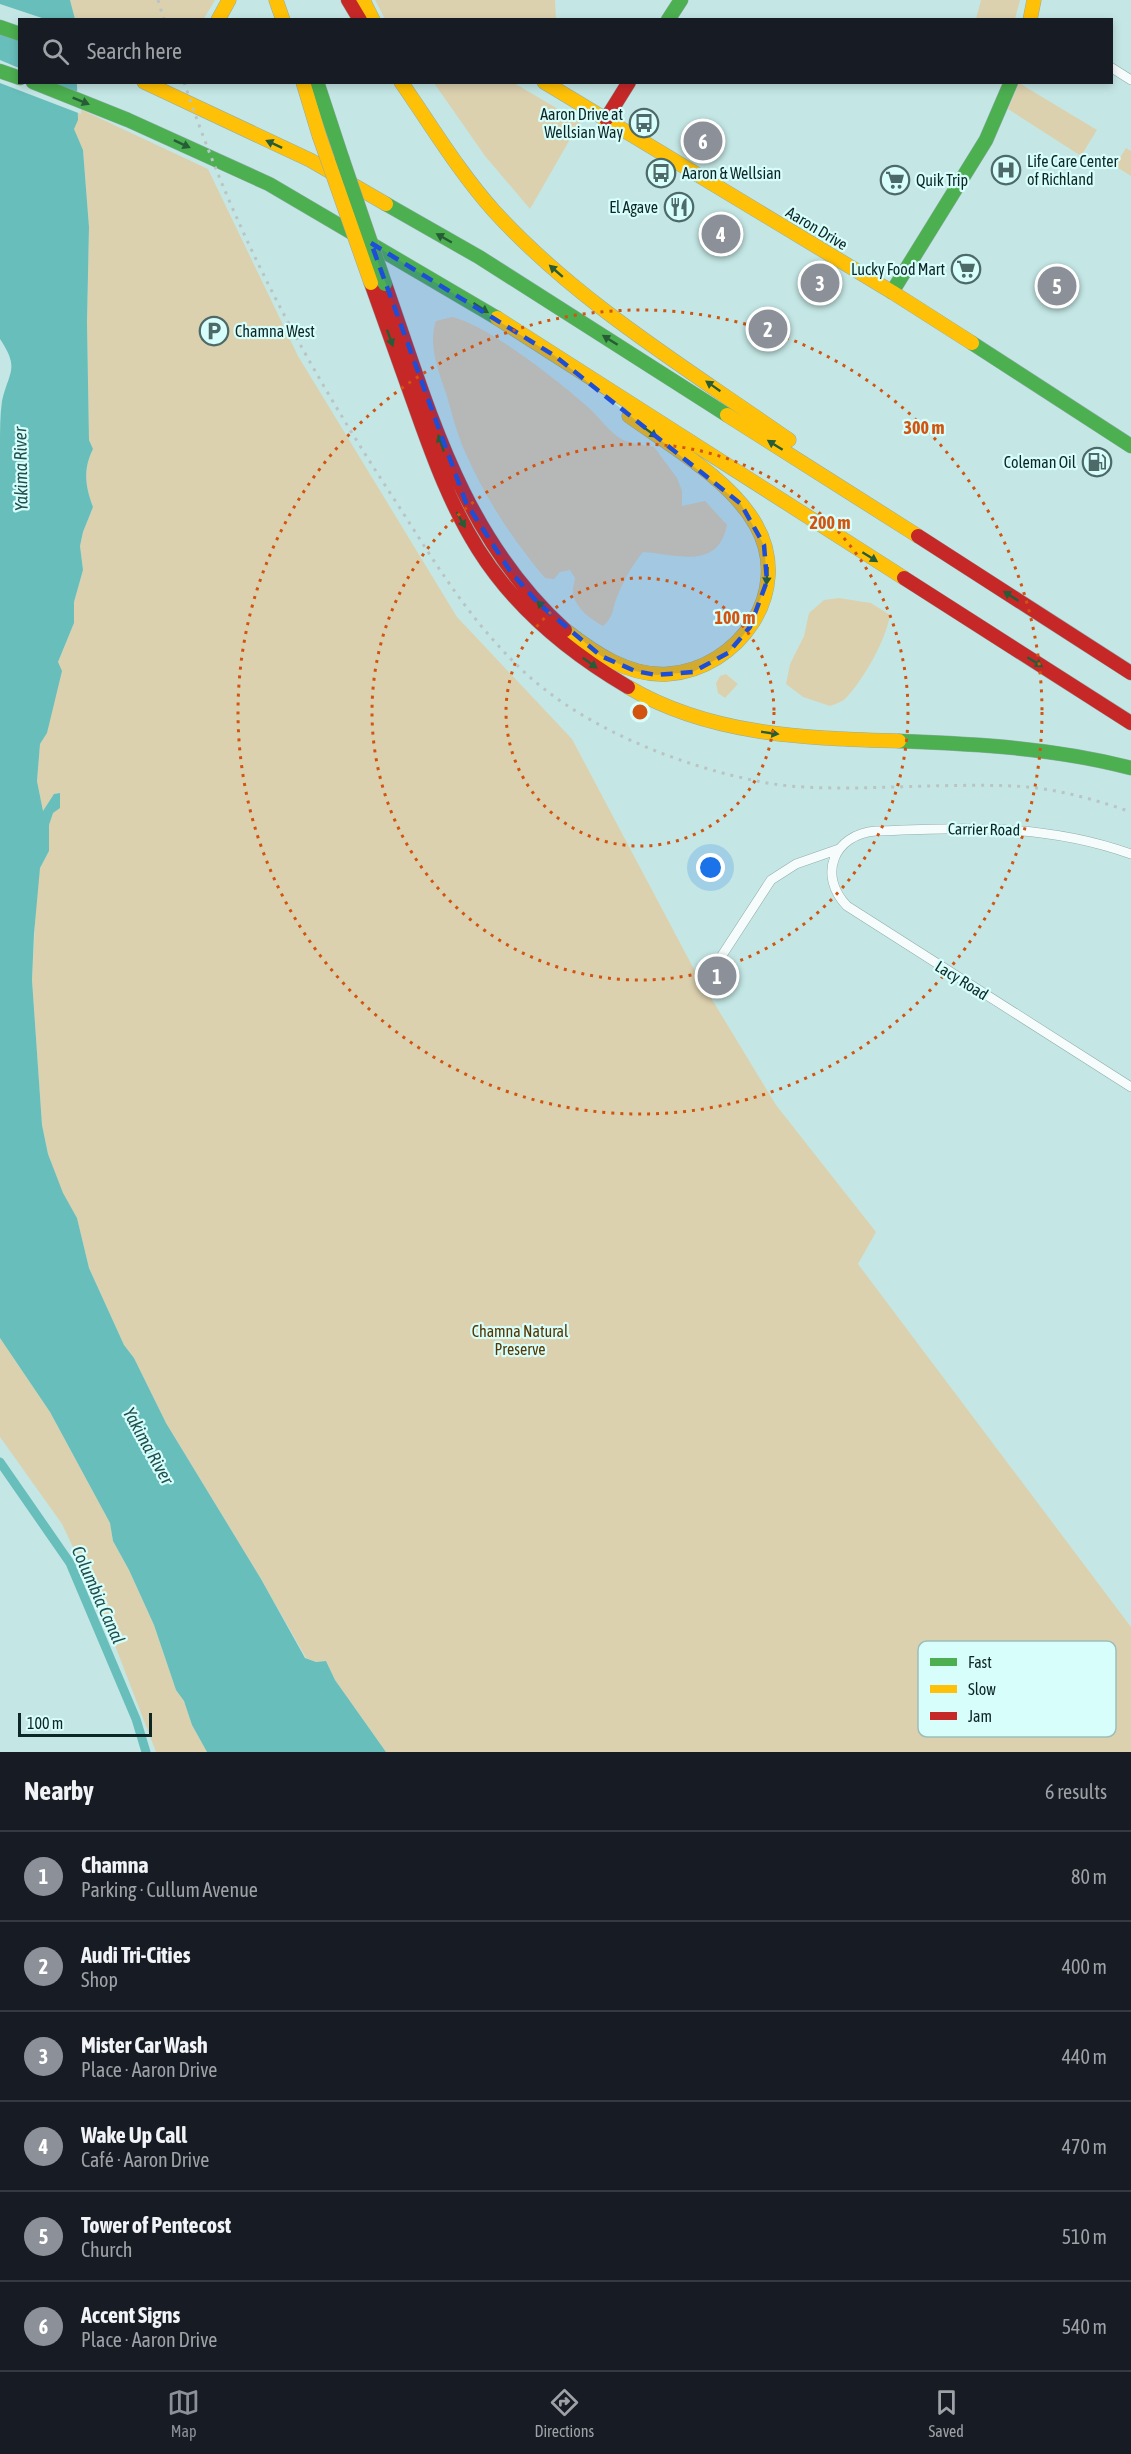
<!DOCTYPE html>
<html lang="en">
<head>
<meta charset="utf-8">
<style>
	body { margin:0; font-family:"Asap Condensed",sans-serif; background:#20242c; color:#f1f3f6 }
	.scale { position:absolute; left:18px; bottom:15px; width:134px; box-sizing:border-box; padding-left:6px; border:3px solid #0d2726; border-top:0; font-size:16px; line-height:21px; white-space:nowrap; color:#0d2726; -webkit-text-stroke:4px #d8fefb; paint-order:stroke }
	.you { position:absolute; left:711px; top:868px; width:21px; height:21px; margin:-15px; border:4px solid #fff; border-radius:50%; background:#1a73e8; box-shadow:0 0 0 9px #1a73e833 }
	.badge { display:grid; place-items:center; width:39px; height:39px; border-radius:50%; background:#8c9099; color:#fff; font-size:20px; font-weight:700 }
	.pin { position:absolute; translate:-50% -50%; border:3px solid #fff; box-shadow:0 2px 6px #0006 }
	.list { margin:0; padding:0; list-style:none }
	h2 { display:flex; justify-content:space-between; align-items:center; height:78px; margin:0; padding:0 24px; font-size:26px }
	h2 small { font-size:20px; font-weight:400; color:#9ea1a6 }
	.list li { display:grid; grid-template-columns:39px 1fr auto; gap:18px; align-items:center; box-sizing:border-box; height:90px; padding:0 24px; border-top:2px solid #363941 }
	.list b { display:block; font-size:22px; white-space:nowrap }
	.list p { margin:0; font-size:20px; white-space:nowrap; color:#9ea1a6 }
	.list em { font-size:20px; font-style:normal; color:#9ea1a6 }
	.icon { flex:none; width:33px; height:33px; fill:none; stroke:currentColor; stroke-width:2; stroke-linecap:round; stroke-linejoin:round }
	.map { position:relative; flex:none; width:1131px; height:1752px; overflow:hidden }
	.search { position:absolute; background:#171b24; box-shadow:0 3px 9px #0003; left:18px; right:18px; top:18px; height:66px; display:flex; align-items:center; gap:15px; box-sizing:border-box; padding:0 21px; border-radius:0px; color:#9ea1a6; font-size:22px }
	.sheet { height:618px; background:#171b24 }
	nav { display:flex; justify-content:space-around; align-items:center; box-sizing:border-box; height:84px; border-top:2px solid #363941; background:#171b24; font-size:16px; color:#9ea1a6 }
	nav a { display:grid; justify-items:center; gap:3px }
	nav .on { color:#8c9099 }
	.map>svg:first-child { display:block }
	.green { fill:#dcd1af }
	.water { fill:#68bebb }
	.pier { fill:#c4e7e5 }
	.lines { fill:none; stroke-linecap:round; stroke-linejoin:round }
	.canal { stroke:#68bebb; stroke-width:9 }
	.street-casing { stroke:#91adab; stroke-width:10 }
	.fast-casing { stroke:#91adab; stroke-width:15 }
	.slow-casing { stroke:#91adab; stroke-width:15 }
	.jam-casing { stroke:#91adab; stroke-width:15 }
	.street { stroke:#f6fbfb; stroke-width:9 }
	.fast { stroke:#4caf50; stroke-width:14 }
	.slow { stroke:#ffc107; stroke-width:14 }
	.jam { stroke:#c62828; stroke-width:14 }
	.rail { stroke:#bbc4c4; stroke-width:3; stroke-dasharray:3 6; stroke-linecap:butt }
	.fast-bridge-casing { stroke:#a0a3a5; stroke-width:15; stroke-linecap:butt }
	.slow-bridge-casing { stroke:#a0a3a5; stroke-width:15; stroke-linecap:butt }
	.fast-bridge { stroke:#4caf50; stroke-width:14 }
	.slow-bridge { stroke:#ffc107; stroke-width:14 }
	.oneway { fill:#265d37 }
	.marked { fill:#1d4ed8; fill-opacity:0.2; stroke:#1d4ed8; stroke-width:4.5; stroke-dasharray:12 8; stroke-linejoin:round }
	.ring { fill:none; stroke:#d2540f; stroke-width:3; stroke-dasharray:3 6 }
	.labels { text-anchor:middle; stroke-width:4.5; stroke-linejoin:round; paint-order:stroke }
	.poi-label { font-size:16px; fill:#0d2726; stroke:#d8fefb; text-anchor:end }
	.street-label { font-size:16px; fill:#0d2726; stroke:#d8fefb }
	.park-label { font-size:16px; fill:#563601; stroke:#d8fefb }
	.water-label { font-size:18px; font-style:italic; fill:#214f4e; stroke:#d8fefb }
	.key { fill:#d8fefb; stroke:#9bbebb; stroke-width:1.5 }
	.key-label { font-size:16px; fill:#0d2726 }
	.centre { fill:#d2540f; stroke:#d8fefb; stroke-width:3 }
	.ring-label { font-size:18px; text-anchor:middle; font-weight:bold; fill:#d2540f; stroke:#d8fefb; stroke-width:4.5; stroke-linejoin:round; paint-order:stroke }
</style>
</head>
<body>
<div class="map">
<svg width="1131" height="1752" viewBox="0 0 1131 1752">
	<rect width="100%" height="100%" fill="#c4e7e5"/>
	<!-- green -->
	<path class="green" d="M70 0H215L203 20 75 19Z
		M375 0H555L556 19H385Z
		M981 0H1020L1015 19H976Z
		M434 83H514L580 122 530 209 485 156Z
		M1019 83 1097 130 1081 156 1008 109Z
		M78 108 208 169 298 356 457 617 572 739 696 973 776 1105 876 1232 858 1264 1131 1627V1752H386L335 1680 326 1661 316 1662 306 1658 261 1579 166 1423 134 1358 124 1345 89 1268 77 1218 63 1194 48 1154 42 1125 32 980 37 886 40 868 49 851V825L59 793 55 794 43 811 37 781 40 744 47 733 58 662 74 623V602L83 570 80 546 83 532 93 507C85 486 83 469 93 449L89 440 87 322 89 227 83 150 73 129Z
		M1126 148 1131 151V176L1115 166Z
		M452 317C488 325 560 382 589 408 600 418 610 433 623 440 632 444 644 445 654 447L677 478 682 491V506L705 501 727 525C718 571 676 554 643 552 632 565 624 580 617 597 612 609 614 617 603 626 592 620 575 608 573 593 572 589 575 582 575 578L570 570 560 572 554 579 545 578C513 540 486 499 466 454 457 435 452 413 446 393 438 371 428 343 436 321Z
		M839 598 871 603 890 615C886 640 864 679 846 698 842 702 835 704 830 706L803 697 786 684 790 664 804 636 809 613 824 600Z
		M726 674 738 684 725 698 718 693 716 683 720 676Z
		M0 1338 50 1412 110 1523 113 1541 129 1570 154 1625 176 1690 184 1701 192 1725 207 1752H156L96 1596 62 1524 0 1437Z"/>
	<!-- water -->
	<path class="water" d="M0 0H70L75 19 20 20V82L76 83 77 85 78 120 74 129 83 150 89 227 87 322 89 440 93 449C83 469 85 486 93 507L83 532 80 546 83 570 74 602V623L58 662 62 671 47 733 40 744 37 781 43 811 54 794 60 793V808L53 813 49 825V851L40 868 34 934 32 980 42 1125 48 1154 63 1193 77 1218 89 1268 124 1345 134 1358 166 1423 261 1579 305 1658 316 1662 326 1661 335 1680 386 1752H207L192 1725 184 1701 176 1690 154 1625 129 1570 113 1541 110 1523 50 1412 0 1338V445C0 431 0 415 2 401 9 371 20 369 0 339Z"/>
	<!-- pier -->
	<path class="pier" d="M0 4 45 19 20 20 19 39 0 32Z
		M0 60 19 68 20 82 81 92V114L0 83Z"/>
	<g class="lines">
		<!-- canal -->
		<path class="canal" d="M0 1462 70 1563 136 1719 146 1752"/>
		<!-- street casing -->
		<g class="street-casing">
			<path id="street" d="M1112 68 1131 80
				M1131 854C1044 823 967 828 876 831 834 834 817 875 847 906L1131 1087
				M706 980 771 880 796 864 839 849"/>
		</g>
		<!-- fast casing -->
		<g class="fast-casing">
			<path id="fast" d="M668 20 681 0
				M0 27 20 34
				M0 71 20 78
				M33 82 128 120 269 184 497 318
				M317 82 342 158
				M386 204 479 257 727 415
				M892 292 986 140 1011 82
				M972 343 1131 446
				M899 741C978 744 1054 748 1131 768"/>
		</g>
		<!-- slow casing -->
		<g class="slow-casing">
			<path id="slow" d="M276 0 283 20
				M363 0 373 20
				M218 20 229 0
				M1030 20 1034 0
				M144 82 310 160 386 204
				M303 82 319 135
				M401 82C431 125 459 172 494 211 578 303 688 369 789 440
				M544 82 892 292 972 343
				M497 318 904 578
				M727 415 918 536
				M565 630C593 652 629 677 668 674 738 669 794 592 756 525 731 480 671 446 629 416
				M628 687C711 736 806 738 899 741"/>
		</g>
		<!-- jam casing -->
		<g class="jam-casing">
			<path id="jam" d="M348 0 360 20
				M606 119 629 82
				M371 283C386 326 402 369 417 412 434 460 451 506 478 549 515 608 570 653 628 687
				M385 284C430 412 461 535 565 630
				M918 536 1131 673
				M904 578 1131 723"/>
		</g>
		<!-- street -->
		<use href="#street" class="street"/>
		<!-- fast -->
		<use href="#fast" class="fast"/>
		<!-- slow -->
		<use href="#slow" class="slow"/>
		<!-- jam -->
		<use href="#jam" class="jam"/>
		<!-- rail -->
		<path class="rail" d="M158 0 164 20
			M184 82C235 236 308 368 396 502 434 561 468 618 519 667 580 727 679 766 762 782 792 788 824 788 855 788 908 787 961 784 1014 786 1054 788 1094 799 1131 812"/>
		<!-- fast-bridge casing -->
		<g class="fast-bridge-casing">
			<path id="fast-bridge" d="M342 158 385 284"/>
		</g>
		<!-- slow-bridge casing -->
		<g class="slow-bridge-casing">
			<path id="slow-bridge" d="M319 135 371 283"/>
		</g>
		<!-- fast-bridge -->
		<use href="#fast-bridge" class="fast-bridge"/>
		<!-- slow-bridge -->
		<use href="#slow-bridge" class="slow-bridge"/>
	</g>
	<!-- one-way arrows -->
	<defs><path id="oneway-solid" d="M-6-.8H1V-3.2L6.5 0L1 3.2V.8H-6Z" transform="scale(1.5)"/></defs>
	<g class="oneway">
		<use href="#oneway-solid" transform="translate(81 101) rotate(22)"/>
		<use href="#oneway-solid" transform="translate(182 144) rotate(25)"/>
		<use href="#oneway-solid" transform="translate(274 144) rotate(-155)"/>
		<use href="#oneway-solid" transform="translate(444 238) rotate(-150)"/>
		<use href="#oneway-solid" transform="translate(556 271) rotate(-139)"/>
		<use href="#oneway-solid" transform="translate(481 308) rotate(33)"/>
		<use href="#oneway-solid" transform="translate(390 338) rotate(70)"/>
		<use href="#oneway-solid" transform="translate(610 340) rotate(-148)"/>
		<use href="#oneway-solid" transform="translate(713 386) rotate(-145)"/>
		<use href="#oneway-solid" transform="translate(650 432) rotate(37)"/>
		<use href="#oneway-solid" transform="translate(441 443) rotate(-109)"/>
		<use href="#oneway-solid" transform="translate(775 445) rotate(-148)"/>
		<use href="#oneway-solid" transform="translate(461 520) rotate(61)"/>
		<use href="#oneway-solid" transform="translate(870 557) rotate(32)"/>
		<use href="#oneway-solid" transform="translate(767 576) rotate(94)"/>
		<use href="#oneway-solid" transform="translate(1011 596) rotate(-147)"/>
		<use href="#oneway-solid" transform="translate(543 607) rotate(-135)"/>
		<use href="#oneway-solid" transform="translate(1035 662) rotate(32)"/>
		<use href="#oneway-solid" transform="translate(590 663) rotate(36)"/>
		<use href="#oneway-solid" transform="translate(770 733) rotate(8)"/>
	</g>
	<!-- marked area -->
	<path class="marked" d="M371 243 555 356 741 504 764 545 767 581 750 627 728 653 693 672 656 675 635 671 601 656 539 604 510 571 466 503Z"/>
	<!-- distance rings -->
	<g class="ring">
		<circle cx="640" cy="712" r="134"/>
		<circle cx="640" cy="712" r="268"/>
		<circle cx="640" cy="712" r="402"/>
	</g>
	<!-- icons -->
	<defs>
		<g id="bus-ring" transform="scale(1.5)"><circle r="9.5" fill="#d8fefb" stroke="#4d6a69" stroke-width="1.5"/><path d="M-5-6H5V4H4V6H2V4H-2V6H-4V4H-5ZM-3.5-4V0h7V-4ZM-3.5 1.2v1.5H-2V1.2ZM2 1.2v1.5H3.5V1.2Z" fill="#4d6a69"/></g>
		<g id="hospital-ring" transform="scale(1.5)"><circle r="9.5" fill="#d8fefb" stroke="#4d6a69" stroke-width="1.5"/><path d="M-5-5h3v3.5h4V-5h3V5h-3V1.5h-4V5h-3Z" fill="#4d6a69"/></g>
		<g id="supermarket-ring" transform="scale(1.5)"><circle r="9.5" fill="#d8fefb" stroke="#4d6a69" stroke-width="1.5"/><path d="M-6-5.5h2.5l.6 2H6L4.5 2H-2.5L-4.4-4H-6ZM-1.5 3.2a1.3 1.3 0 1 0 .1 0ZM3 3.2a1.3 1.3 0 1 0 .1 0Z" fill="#4d6a69"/></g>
		<g id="restaurant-ring" transform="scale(1.5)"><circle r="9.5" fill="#d8fefb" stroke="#4d6a69" stroke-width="1.5"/><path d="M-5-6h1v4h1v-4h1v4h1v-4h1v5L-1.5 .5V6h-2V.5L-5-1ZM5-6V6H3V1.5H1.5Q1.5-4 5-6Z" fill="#4d6a69"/></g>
		<g id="parking-ring" transform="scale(1.5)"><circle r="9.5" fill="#d8fefb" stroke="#4d6a69" stroke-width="1.5"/><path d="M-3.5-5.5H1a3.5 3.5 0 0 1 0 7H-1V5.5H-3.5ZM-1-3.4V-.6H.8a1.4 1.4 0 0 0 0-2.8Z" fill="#4d6a69"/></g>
		<g id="fuel-ring" transform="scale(1.5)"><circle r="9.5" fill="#d8fefb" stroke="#4d6a69" stroke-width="1.5"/><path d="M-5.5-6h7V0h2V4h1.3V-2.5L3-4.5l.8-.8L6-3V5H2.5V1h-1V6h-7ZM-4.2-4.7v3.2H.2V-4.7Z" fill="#4d6a69"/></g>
	</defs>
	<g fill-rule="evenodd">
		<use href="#bus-ring" x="644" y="123"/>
		<use href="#hospital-ring" x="1006" y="170"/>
		<use href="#bus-ring" x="661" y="173"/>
		<use href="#supermarket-ring" x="895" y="180"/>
		<use href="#restaurant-ring" x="679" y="207"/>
		<use href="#supermarket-ring" x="966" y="269"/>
		<use href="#parking-ring" x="214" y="331"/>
		<use href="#fuel-ring" x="1097" y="462"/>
	</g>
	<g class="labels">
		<!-- poi labels -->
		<g class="poi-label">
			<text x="623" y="120">Aaron Drive at<tspan x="623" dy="18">Wellsian Way</tspan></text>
			<text x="1027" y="167" text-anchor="start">Life Care Center<tspan x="1027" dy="18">of Richland</tspan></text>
			<text x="682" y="179" text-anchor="start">Aaron &amp; Wellsian</text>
			<text x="916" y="186" text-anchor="start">Quik Trip</text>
			<text x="658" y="213">El Agave</text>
			<text x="945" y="275">Lucky Food Mart</text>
			<text x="235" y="337" text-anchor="start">Chamna West</text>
			<text x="1076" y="468">Coleman Oil</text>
		</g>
		<!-- street labels -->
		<g class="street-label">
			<text transform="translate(817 228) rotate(31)" y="6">Aaron Drive</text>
			<text transform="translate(984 829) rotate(1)" y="6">Carrier Road</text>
			<text transform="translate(962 980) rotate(32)" y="6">Lacy Road</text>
		</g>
		<!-- park labels -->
		<g class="park-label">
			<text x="520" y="1337">Chamna Natural<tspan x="520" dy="18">Preserve</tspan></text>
		</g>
		<!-- water labels -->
		<g class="water-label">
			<text transform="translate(21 469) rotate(-91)" y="6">Yakima River</text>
			<text transform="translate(148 1446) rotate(61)" y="6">Yakima River</text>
			<text transform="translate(98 1595) rotate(66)" y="6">Columbia Canal</text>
		</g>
	</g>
	<!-- legend -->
	<rect x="918" y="1641" width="198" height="96" rx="9" class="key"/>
	<rect x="930" y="1658" width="27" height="8" fill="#4caf50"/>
	<rect x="930" y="1685" width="27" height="8" fill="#ffc107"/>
	<rect x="930" y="1712" width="27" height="8" fill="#c62828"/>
	<g class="key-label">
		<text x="968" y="1668">Fast</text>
		<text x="968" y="1695">Slow</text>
		<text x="968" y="1722">Jam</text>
	</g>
	<circle cx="640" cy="712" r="9" class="centre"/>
	<g class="ring-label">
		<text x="924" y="434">300 m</text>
		<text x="830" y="529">200 m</text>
		<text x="735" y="624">100 m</text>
	</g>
</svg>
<div class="scale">100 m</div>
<div class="you"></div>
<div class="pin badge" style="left:717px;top:976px">1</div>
<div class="pin badge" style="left:768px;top:329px">2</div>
<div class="pin badge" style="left:820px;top:283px">3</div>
<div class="pin badge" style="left:721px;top:234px">4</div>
<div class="pin badge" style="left:1057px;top:286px">5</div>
<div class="pin badge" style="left:703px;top:141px">6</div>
<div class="search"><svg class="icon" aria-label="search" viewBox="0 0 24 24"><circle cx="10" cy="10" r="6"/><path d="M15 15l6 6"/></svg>Search here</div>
</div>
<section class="sheet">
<h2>Nearby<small>6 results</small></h2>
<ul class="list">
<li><span class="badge">1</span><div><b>Chamna</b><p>Parking · Cullum Avenue</p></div><em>80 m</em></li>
<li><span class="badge">2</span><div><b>Audi Tri-Cities</b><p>Shop</p></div><em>400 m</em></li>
<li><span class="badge">3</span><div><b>Mister Car Wash</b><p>Place · Aaron Drive</p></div><em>440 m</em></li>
<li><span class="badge">4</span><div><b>Wake Up Call</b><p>Café · Aaron Drive</p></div><em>470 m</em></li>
<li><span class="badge">5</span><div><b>Tower of Pentecost</b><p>Church</p></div><em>510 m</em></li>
<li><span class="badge">6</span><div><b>Accent Signs</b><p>Place · Aaron Drive</p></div><em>540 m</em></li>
</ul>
</section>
<nav>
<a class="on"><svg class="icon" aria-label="map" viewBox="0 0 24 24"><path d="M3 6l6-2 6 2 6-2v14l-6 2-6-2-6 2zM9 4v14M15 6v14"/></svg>Map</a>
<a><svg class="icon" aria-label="directions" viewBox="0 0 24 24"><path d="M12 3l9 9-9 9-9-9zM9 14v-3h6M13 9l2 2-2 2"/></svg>Directions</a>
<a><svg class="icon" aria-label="saved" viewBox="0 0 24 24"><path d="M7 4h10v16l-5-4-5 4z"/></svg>Saved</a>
</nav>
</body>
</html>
